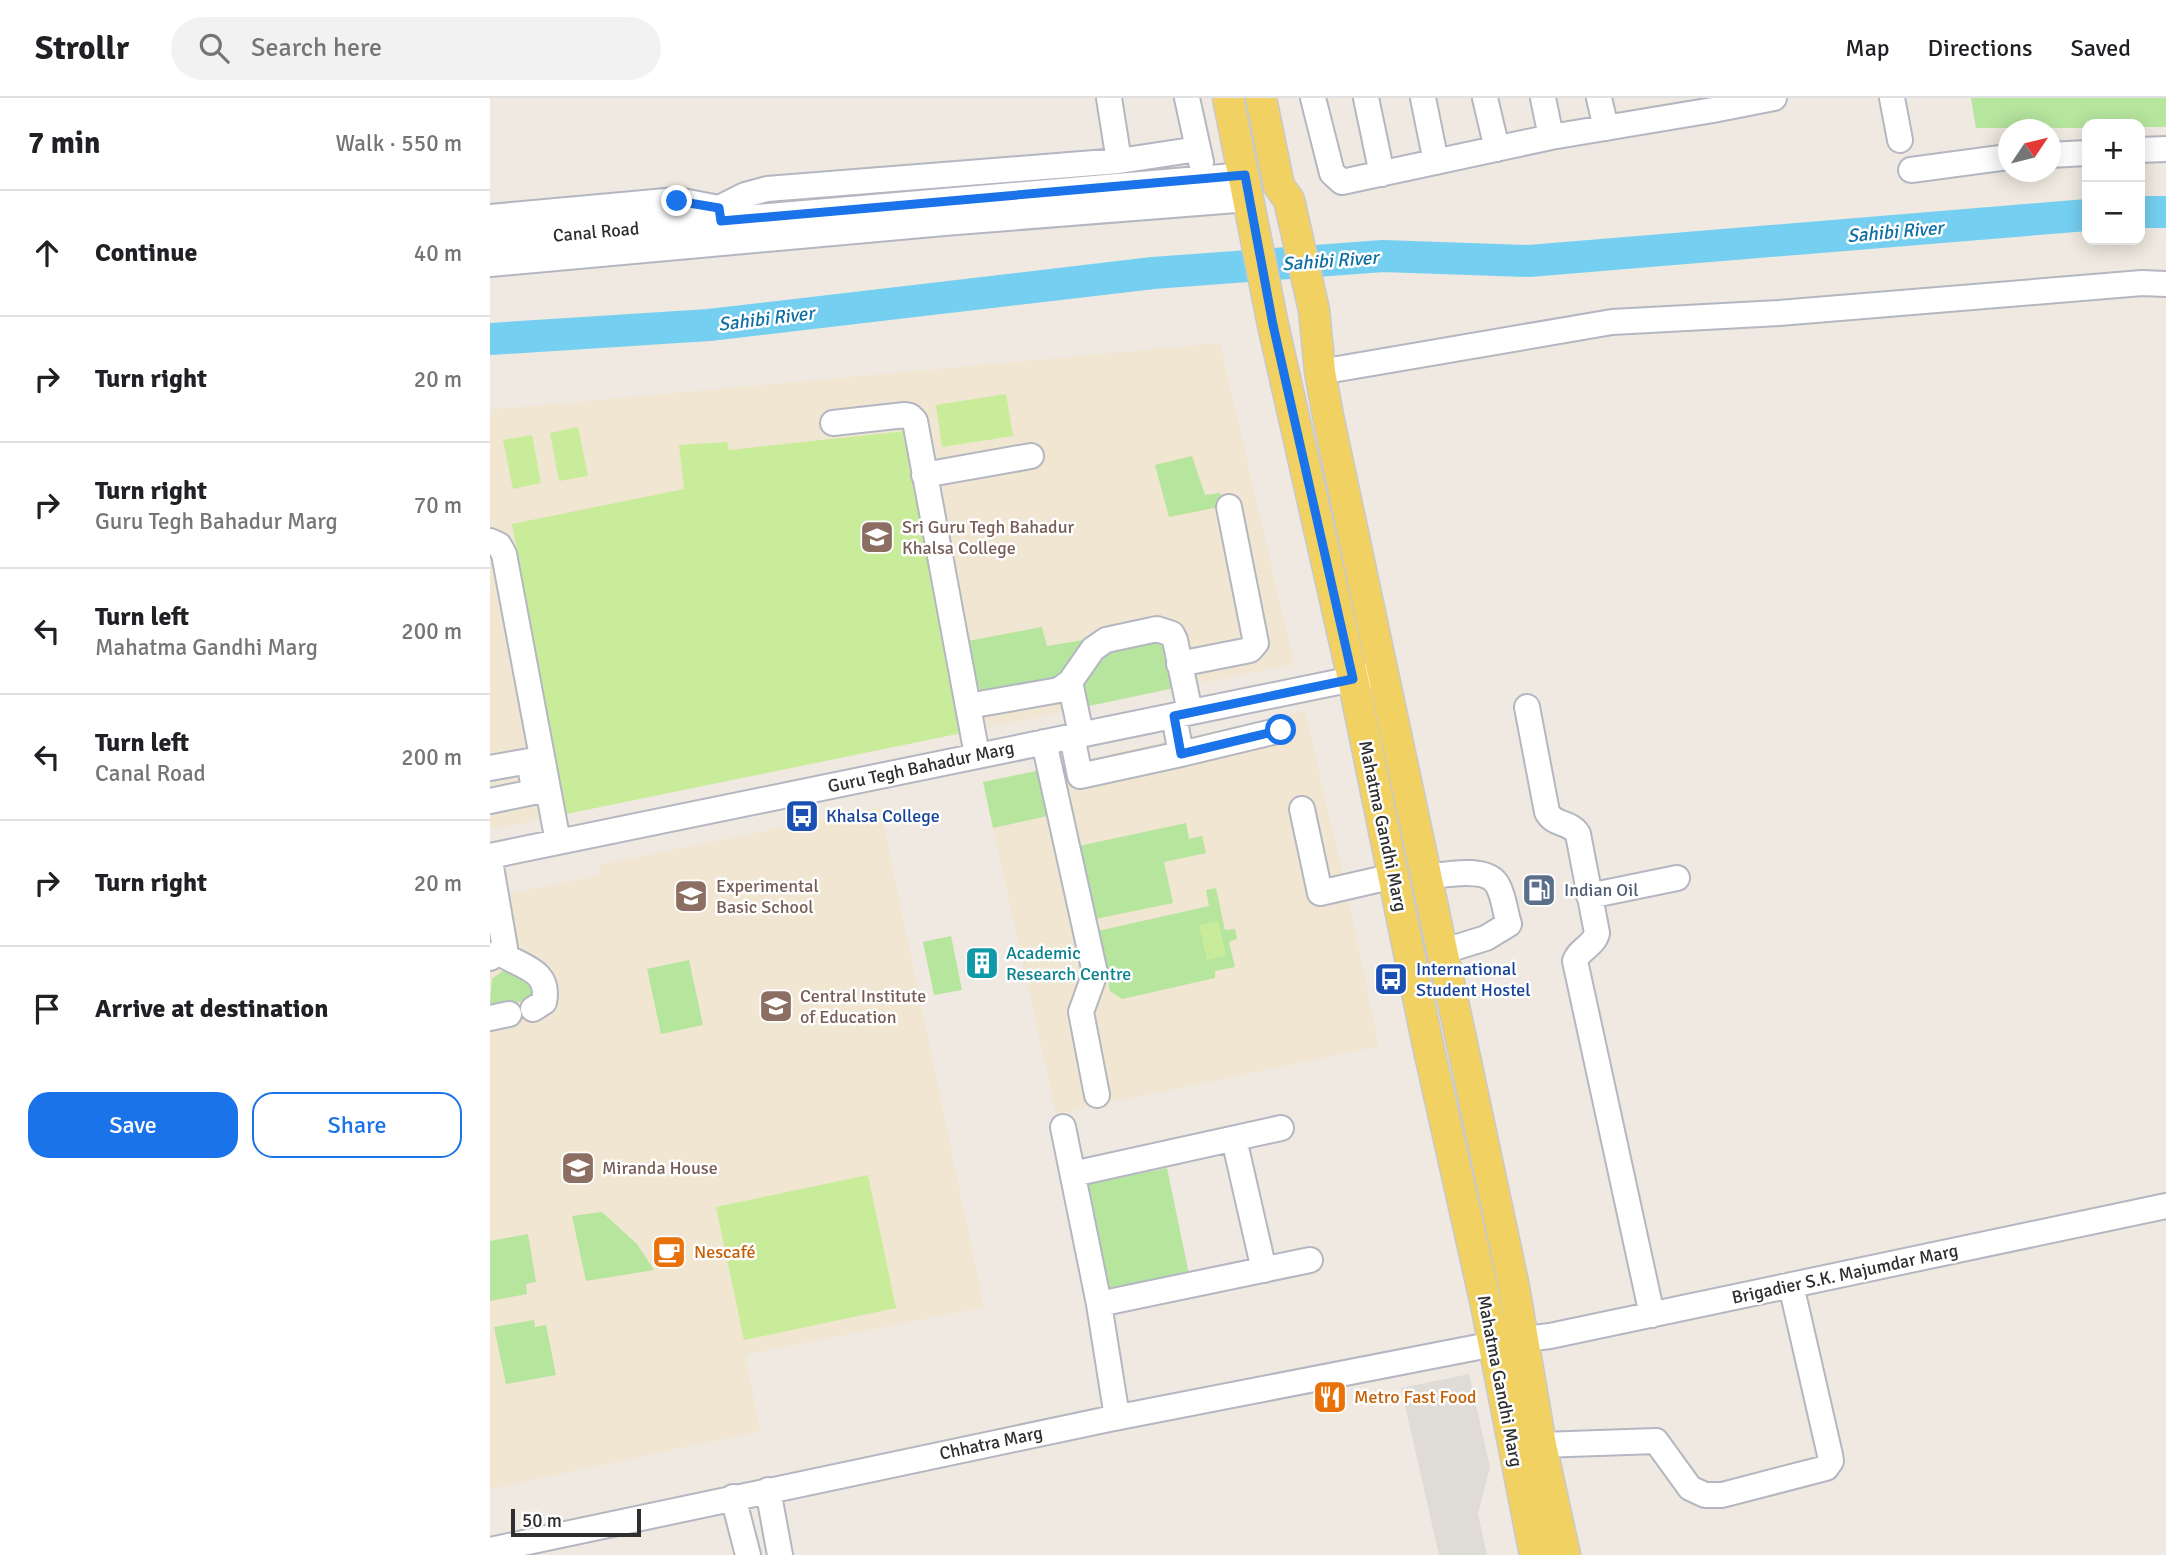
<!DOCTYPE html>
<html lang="en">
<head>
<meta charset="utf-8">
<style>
	body { margin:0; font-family:Signika,sans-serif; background:#f2f2f2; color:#202124 }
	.controls { position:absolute; right:21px; top:21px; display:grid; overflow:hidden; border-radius:14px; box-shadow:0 4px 18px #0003 }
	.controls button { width:63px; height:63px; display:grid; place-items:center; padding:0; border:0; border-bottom:2px solid #e0e0e0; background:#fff; color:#202124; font:35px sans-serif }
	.compass { position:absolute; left:1508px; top:21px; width:63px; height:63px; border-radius:50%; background:#fff; box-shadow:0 4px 18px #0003; rotate:55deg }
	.scale { position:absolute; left:21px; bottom:18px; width:130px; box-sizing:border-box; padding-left:7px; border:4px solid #2e2e2e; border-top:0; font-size:19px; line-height:24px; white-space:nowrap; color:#2e2e2e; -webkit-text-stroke:5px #fff; paint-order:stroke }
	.stop { position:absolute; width:21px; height:21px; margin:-16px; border:5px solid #1a73e8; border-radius:50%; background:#fff }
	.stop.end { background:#1a73e8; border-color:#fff; box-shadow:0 2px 7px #0008 }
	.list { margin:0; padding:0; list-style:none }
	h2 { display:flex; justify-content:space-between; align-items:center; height:91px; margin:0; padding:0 28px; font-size:30px }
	h2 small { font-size:23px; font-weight:400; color:#757577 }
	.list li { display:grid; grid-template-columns:46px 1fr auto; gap:21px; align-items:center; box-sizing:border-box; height:126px; padding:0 28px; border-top:2px solid #e0e0e0 }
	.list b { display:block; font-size:26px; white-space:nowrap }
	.list p { margin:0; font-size:23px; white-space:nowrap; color:#757577 }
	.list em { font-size:23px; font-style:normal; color:#757577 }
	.actions { display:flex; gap:14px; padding:21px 28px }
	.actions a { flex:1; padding:16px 0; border:2px solid #1a73e8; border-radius:21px; text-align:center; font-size:24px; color:#1a73e8 }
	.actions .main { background:#1a73e8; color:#fff }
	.icon { flex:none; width:38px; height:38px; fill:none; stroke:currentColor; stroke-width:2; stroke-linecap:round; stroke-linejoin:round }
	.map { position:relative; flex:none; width:1676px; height:1457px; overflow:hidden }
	header { display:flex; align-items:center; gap:42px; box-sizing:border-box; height:98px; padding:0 35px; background:#fff; border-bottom:2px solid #e0e0e0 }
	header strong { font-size:33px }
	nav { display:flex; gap:38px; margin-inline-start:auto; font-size:24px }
	.search { width:490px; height:63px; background:#f2f2f2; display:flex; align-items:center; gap:18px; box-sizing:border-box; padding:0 24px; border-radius:38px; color:#757577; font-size:26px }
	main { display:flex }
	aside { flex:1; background:#fff }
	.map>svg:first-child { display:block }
	.education { fill:#f0e6d1 }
	.green { fill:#b6e59e }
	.pitch { fill:#c9ec9a }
	.plaza { fill:#dfdcd8 }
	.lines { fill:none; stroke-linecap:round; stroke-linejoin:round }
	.river { stroke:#75cff0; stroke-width:32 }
	.minor-casing { stroke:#b4b7c1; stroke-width:28 }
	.major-casing { stroke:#c9c9c9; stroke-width:33 }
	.minor { stroke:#fff; stroke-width:24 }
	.major { stroke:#f2d163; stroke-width:30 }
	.route { stroke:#1a73e8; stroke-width:9 }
	.labels { text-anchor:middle; stroke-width:5; stroke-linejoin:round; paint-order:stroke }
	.street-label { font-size:18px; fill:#2e2e2e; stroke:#fff }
	.education-label { font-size:18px; fill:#785e54; stroke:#fff; text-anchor:start }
	.transit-label { font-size:18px; fill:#164399; stroke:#fff; text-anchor:start }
	.service-label { font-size:18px; fill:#4e5e75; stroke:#fff; text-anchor:start }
	.culture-label { font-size:18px; fill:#0d838f; stroke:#fff; text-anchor:start }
	.food-label { font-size:18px; fill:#c56008; stroke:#fff; text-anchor:start }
	.water-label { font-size:19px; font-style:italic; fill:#0d6fa3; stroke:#fff }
</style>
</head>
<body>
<header>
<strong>Strollr</strong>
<div class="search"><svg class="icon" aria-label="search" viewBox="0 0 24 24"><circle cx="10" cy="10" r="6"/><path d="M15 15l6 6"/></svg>Search here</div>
<nav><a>Map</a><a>Directions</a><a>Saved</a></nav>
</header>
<main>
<aside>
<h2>7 min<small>Walk · 550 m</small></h2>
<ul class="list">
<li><svg class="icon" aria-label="ahead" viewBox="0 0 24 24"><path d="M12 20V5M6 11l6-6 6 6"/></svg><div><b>Continue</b></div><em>40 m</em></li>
<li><svg class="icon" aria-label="right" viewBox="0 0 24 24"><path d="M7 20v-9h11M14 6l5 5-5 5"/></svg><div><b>Turn right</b></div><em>20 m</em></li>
<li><svg class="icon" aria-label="right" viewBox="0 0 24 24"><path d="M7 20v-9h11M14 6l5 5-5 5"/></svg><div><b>Turn right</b><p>Guru Tegh Bahadur Marg</p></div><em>70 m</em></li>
<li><svg class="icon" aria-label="left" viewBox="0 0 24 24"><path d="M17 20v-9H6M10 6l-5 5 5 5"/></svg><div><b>Turn left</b><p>Mahatma Gandhi Marg</p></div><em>200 m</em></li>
<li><svg class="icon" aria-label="left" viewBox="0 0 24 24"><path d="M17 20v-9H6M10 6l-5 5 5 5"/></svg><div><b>Turn left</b><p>Canal Road</p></div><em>200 m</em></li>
<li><svg class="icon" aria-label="right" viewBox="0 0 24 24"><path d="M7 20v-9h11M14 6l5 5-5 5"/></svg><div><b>Turn right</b></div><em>20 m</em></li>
<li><svg class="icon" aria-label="arrive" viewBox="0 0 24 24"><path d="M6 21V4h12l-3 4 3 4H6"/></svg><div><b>Arrive at destination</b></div></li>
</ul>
<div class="actions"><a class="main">Save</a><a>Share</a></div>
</aside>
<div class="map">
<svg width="1676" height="1457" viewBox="0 0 1676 1457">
	<rect width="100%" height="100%" fill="#efe9e1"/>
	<!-- education -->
	<path class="education" d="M730 245 804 566 0 732V312Z
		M815 613 859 803 889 948 566 1016 493 684Z
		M390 709 494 1209 255 1257 270 1333 0 1391V800L111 777 109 767Z"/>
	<!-- green -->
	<path class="green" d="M1481 0H1676V29H1650V26H1597V30H1486Z
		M702 358 715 397 730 395 734 408 679 419 665 367Z
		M552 529 557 548 611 539 576 577 490 594 478 543Z
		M667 541 675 549 684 590 594 609 590 587 619 555Z
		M556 671 566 716 503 730 493 684Z
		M696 725 699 741 712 738 716 755 674 764 683 805 605 821 589 748Z
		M726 790 735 832 745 831 747 841 739 844 745 869 725 873V880L632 901 620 893 608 833 719 808 716 792Z
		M461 838 472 892 444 897 433 844Z
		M199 862 213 927 171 936 157 871Z
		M15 871 41 878 43 901 9 908 0 905 2 881Z
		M677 1070 700 1181 620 1197 614 1189 597 1086Z
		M112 1114 147 1146 164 1172 96 1183 82 1118Z
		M38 1136 46 1184 36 1186 37 1196 0 1203V1143Z
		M44 1222 45 1229 56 1227 66 1277 16 1286 4 1229Z"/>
	<!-- pitch -->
	<path class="pitch" d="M516 296 523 338 452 349 446 307Z
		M88 329 98 378 69 383 60 335Z
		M415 333 477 634 76 716 22 426 194 391 189 347 237 344 239 352Z
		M42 337 51 385 23 391 13 342Z
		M728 823 736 858 717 862 709 827Z
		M378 1077 406 1210 254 1242 226 1109Z"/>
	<!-- plaza -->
	<path class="plaza" d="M979 1276 1000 1369 988 1416 997 1457H949L911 1290Z"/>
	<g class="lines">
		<!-- river -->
		<path class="river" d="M1650 114H1676
			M0 241 219 227 663 175 893 158 1039 163 1597 117"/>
		<!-- minor casing -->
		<g class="minor-casing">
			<path id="minor" d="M619 0 629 63
				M697 0 711 64
				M823 0 842 75 852 84 1061 39 1223 12 1284 0
				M876 0 892 76
				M933 0 946 64
				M995 0 1007 51
				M1053 0 1061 39
				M1109 0 1116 30
				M1402 0 1410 42
				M1650 52 1676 51
				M1560 57 1597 55
				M1421 72 1518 59
				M0 119 187 102 229 110 255 97 277 91 629 63 708 51
				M0 142 755 77
				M0 166 454 125 759 101
				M830 274 1122 224 1289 215 1652 185 1676 186
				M343 325 415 317 420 318 425 323 487 657
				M434 377 541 358
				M0 443 9 447 14 456 68 744
				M689 566 760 552 766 545 739 409
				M580 584 591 636
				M478 608 569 592 580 584 603 551 616 542 667 531 682 536 685 542 700 614
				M1037 609 1057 714C1064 728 1080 723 1088 736L1107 835C1104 848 1089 851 1085 863L1162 1217
				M582 638 590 678 691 656 684 618
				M554 644 605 875 591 914 607 997
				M691 656 791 632
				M0 670 39 663 44 690
				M0 703 58 691
				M812 711 830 795 904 778
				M0 758 892 575
				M0 763 15 850 0 860
				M935 779C954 777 998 767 1008 788 1014 799 1015 814 1019 826L996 840 951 854
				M1099 798 1187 780
				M9 854C28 869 61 870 54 904L43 911
				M0 920 19 916
				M573 1029 609 1206 627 1319
				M744 1041 774 1172
				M583 1076 791 1030
				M609 1206 820 1162
				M1034 1241 1060 1238 1676 1108
				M1051 1347 1166 1343 1200 1390 1215 1397H1232L1336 1370 1341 1363 1340 1357 1301 1187
				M278 1392 290 1457
				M243 1399 258 1457
				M0 1452 619 1321 1004 1246"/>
		</g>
		<!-- major casing -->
		<g class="major-casing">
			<path id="major" d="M738 0 783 227 863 581 937 943 996 1207 1045 1457
				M771 0 789 88 799 102 824 212 830 274 838 318 1024 1189 1051 1347 1075 1457"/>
		</g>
		<!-- minor -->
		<use href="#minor" class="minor"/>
		<!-- major -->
		<use href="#major" class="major"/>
	</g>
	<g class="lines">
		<!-- route -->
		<path class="route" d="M187 103 229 110 231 123 755 77 783 227 863 581 684 618 691 656 791 632"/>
	</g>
	<!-- icons -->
	<defs>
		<g id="university-square" transform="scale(1.75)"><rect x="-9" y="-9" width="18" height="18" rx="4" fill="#8d6e63" stroke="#fff"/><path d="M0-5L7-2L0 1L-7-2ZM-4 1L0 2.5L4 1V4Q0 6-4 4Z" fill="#fff"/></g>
		<g id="bus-square" transform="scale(1.75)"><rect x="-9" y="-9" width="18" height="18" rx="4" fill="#1a4fb4" stroke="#fff"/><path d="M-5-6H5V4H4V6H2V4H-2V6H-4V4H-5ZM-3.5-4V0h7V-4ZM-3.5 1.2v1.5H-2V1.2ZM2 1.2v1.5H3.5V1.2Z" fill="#fff"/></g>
		<g id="fuel-square" transform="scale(1.75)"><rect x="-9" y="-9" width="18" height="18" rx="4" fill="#5c6f8a" stroke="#fff"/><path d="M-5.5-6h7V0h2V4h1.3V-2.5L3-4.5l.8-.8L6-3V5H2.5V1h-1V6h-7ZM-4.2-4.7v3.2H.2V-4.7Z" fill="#fff"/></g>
		<g id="school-square" transform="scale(1.75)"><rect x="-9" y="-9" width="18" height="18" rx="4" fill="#8d6e63" stroke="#fff"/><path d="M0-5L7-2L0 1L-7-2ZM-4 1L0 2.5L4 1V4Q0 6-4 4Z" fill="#fff"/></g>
		<g id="building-square" transform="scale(1.75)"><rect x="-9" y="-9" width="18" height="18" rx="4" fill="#0f9aa8" stroke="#fff"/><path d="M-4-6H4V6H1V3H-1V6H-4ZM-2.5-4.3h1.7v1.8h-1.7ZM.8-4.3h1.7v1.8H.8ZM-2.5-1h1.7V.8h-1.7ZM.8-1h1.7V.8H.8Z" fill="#fff"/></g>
		<g id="cafe-square" transform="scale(1.75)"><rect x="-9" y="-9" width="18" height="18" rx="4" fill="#e8710a" stroke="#fff"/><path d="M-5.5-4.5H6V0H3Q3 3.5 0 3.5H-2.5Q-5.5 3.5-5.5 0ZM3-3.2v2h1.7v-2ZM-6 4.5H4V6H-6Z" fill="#fff"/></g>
		<g id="restaurant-square" transform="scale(1.75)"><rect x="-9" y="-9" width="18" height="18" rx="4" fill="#e8710a" stroke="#fff"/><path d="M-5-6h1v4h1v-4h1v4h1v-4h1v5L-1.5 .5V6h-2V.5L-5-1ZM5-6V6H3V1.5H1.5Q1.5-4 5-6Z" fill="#fff"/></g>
	</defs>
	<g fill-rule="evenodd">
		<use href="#university-square" x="387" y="439"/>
		<use href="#bus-square" x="312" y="718"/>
		<use href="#fuel-square" x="1049" y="792"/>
		<use href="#school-square" x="201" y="798"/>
		<use href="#building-square" x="492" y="865"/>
		<use href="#bus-square" x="901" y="881"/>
		<use href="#university-square" x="286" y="908"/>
		<use href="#university-square" x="88" y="1070"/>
		<use href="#cafe-square" x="179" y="1154"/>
		<use href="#restaurant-square" x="840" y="1299"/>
	</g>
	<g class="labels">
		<!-- street labels -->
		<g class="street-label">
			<text transform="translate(106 134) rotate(-5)" y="6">Canal Road</text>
			<text transform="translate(431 669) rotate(-12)" y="6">Guru Tegh Bahadur Marg</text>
			<text transform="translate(893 728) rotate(78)" y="6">Mahatma Gandhi Marg</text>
			<text transform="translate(1355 1176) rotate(-12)" y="6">Brigadier S.K. Majumdar Marg</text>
			<text transform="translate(1010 1283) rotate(79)" y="6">Mahatma Gandhi Marg</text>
			<text transform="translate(501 1345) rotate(-12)" y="6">Chhatra Marg</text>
		</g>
		<!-- education labels -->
		<g class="education-label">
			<text x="412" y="435">Sri Guru Tegh Bahadur<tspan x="412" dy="21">Khalsa College</tspan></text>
			<text x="226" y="794">Experimental<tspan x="226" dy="21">Basic School</tspan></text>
			<text x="310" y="904">Central Institute<tspan x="310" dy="21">of Education</tspan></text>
			<text x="112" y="1076">Miranda House</text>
		</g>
		<!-- transit labels -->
		<g class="transit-label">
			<text x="336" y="724">Khalsa College</text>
			<text x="926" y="877">International<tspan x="926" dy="21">Student Hostel</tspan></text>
		</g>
		<!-- service labels -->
		<g class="service-label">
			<text x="1074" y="798">Indian Oil</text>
		</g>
		<!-- culture labels -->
		<g class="culture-label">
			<text x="516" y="861">Academic<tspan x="516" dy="21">Research Centre</tspan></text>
		</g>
		<!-- food labels -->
		<g class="food-label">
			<text x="204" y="1160">Nescafé</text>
			<text x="864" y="1305">Metro Fast Food</text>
		</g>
		<!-- water labels -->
		<g class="water-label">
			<text transform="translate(1405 133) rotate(-5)" y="7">Sahibi River</text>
			<text transform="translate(840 162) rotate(-4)" y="7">Sahibi River</text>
			<text transform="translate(276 220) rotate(-7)" y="7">Sahibi River</text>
		</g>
	</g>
</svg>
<div class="controls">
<button>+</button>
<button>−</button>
</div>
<svg class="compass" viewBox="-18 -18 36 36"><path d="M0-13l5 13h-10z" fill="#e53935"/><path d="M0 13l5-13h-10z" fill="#757577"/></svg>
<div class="scale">50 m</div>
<div class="stop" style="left:791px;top:632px"></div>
<div class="stop end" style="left:187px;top:103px"></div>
</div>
</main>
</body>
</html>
